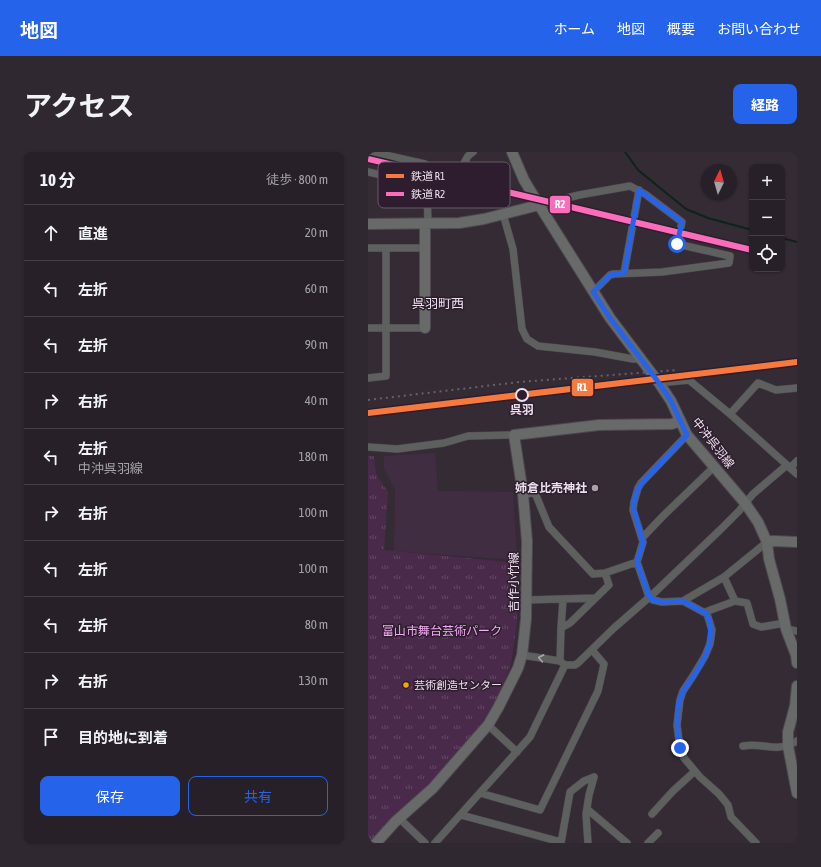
<!DOCTYPE html>
<html lang="ja">
<head>
<meta charset="utf-8">
<style>
	body { margin:0; font-family:"Asap Condensed","Noto Sans JP",sans-serif; background:#2f2830; color:#f1f3f6 }
	.controls { position:absolute; right:12px; top:12px; display:grid; overflow:hidden; border-radius:8px; box-shadow:0 1px 3px #0004 }
	.controls button { width:36px; height:36px; display:grid; place-items:center; padding:0; border:0; border-bottom:1px solid #433e45; background:#272028; color:#f1f3f6; font:20px sans-serif }
	.compass { position:absolute; left:333px; top:12px; width:36px; height:36px; border-radius:50%; background:#272028; box-shadow:0 1px 3px #0004; rotate:5deg }
	.stop { position:absolute; width:12px; height:12px; margin:-9px; border:3px solid #2563eb; border-radius:50%; background:#fff }
	.stop.end { background:#2563eb; border-color:#fff; box-shadow:0 1px 4px #0008 }
	.list { margin:0; padding:0; list-style:none }
	h2 { display:flex; justify-content:space-between; align-items:center; height:52px; margin:0; padding:0 16px; font-size:17px }
	h2 small { font-size:13px; font-weight:400; color:#a4a3a8 }
	.list li { display:grid; grid-template-columns:26px 1fr auto; gap:12px; align-items:center; box-sizing:border-box; height:56px; padding:0 16px; border-top:1px solid #433e45 }
	.list b { display:block; font-size:15px; white-space:nowrap }
	.list p { margin:0; font-size:13px; white-space:nowrap; color:#a4a3a8 }
	.list em { font-size:13px; font-style:normal; color:#a4a3a8 }
	.actions { display:flex; gap:8px; padding:12px 16px }
	.actions a { flex:1; padding:9px 0; border:1px solid #2563eb; border-radius:8px; text-align:center; font-size:14px; color:#2563eb }
	.actions .main { background:#2563eb; color:#fff }
	.icon { flex:none; width:22px; height:22px; fill:none; stroke:currentColor; stroke-width:2; stroke-linecap:round; stroke-linejoin:round }
	.map { position:relative; flex:none; width:429px; height:691px; overflow:hidden; border-radius:8px }
	header { display:flex; align-items:center; gap:24px; box-sizing:border-box; height:56px; padding:0 20px; background:#2563eb; color:#fff }
	header strong { font-size:19px }
	nav { display:flex; gap:22px; margin-inline-start:auto; font-size:14px }
	.intro { display:flex; align-items:center; justify-content:space-between; box-sizing:border-box; height:96px; padding:0 24px }
	h1 { margin:0; font-size:28px }
	.button { padding:10px 18px; border-radius:8px; background:#2563eb; color:#fff; font-size:14px; font-weight:700 }
	main { display:flex; gap:24px; padding:0 24px }
	aside { flex:1; background:#272028; border-radius:8px; box-shadow:0 1px 3px #0004 }
	.map>svg:first-child { display:block }
	.built { fill:#412d42 }
	.park { fill:url(#park-tufts) }
	.lines { fill:none; stroke-linecap:round; stroke-linejoin:round }
	.stream { stroke:#0e2319; stroke-width:2 }
	.street-casing { stroke:#504951; stroke-width:8 }
	.secondary-casing { stroke:#504951; stroke-width:12 }
	.street { stroke:#5e5f5f; stroke-width:7 }
	.secondary { stroke:#686a69; stroke-width:10 }
	.rail { stroke:#676267; stroke-width:2; stroke-dasharray:2 4; stroke-linecap:butt }
	.rail-1-casing { stroke:#2e1d2e; stroke-width:9 }
	.rail-2-casing { stroke:#2e1d2e; stroke-width:9 }
	.rail-1 { stroke:#f6793e; stroke-width:6 }
	.rail-2 { stroke:#fb6dba; stroke-width:6 }
	.oneway { stroke:#aca6ac }
	.route { stroke:#2563eb; stroke-width:5 }
	.stop-dot { fill:#2e1d2e; stroke:#ebe0eb; stroke-width:2 }
	.poi-dot { fill:#aba1ab; stroke:#2e1d2e; stroke-width:1.5 }
	.bus-dot { fill:#f7a600; stroke:#2e1d2e; stroke-width:1.5 }
	.labels { text-anchor:middle; stroke-width:3; stroke-linejoin:round; paint-order:stroke }
	.bus-label { font-size:11px; fill:#ebe0eb; stroke:#2e1d2e; text-anchor:start }
	.stop-label { font-size:12px; font-weight:bold; fill:#ebe0eb; stroke:#2e1d2e }
	.street-label { font-size:12px; fill:#ebe0eb; stroke:#2e1d2e }
	.poi-label { font-size:12px; font-weight:bold; fill:#ebe0eb; stroke:#2e1d2e; text-anchor:end }
	.park-label { font-size:12px; fill:#f1aaf4; stroke:#2e1d2e }
	.neighbourhood-label { font-size:13px; fill:#ebe0eb; stroke:#2e1d2e }
	.key { fill:#2e1d2e; stroke:#675867; stroke-width:1 }
	.key-label { font-size:11px; fill:#ebe0eb }
	.line-badge { stroke:#2e1d2e; stroke-width:1.5 }
	.badge-label { font-size:11px; text-anchor:middle; font-weight:bold; fill:#fff }
</style>
</head>
<body>
<header>
<strong>地図</strong>
<nav><a>ホーム</a><a>地図</a><a>概要</a><a>お問い合わせ</a></nav>
</header>
<div class="intro"><h1>アクセス</h1><a class="button">経路</a></div>
<main>
<aside>
<h2>10 分<small>徒歩 · 800 m</small></h2>
<ul class="list">
<li><svg class="icon" aria-label="ahead" viewBox="0 0 24 24"><path d="M12 20V5M6 11l6-6 6 6"/></svg><div><b>直進</b></div><em>20 m</em></li>
<li><svg class="icon" aria-label="left" viewBox="0 0 24 24"><path d="M17 20v-9H6M10 6l-5 5 5 5"/></svg><div><b>左折</b></div><em>60 m</em></li>
<li><svg class="icon" aria-label="left" viewBox="0 0 24 24"><path d="M17 20v-9H6M10 6l-5 5 5 5"/></svg><div><b>左折</b></div><em>90 m</em></li>
<li><svg class="icon" aria-label="right" viewBox="0 0 24 24"><path d="M7 20v-9h11M14 6l5 5-5 5"/></svg><div><b>右折</b></div><em>40 m</em></li>
<li><svg class="icon" aria-label="left" viewBox="0 0 24 24"><path d="M17 20v-9H6M10 6l-5 5 5 5"/></svg><div><b>左折</b><p>中沖呉羽線</p></div><em>180 m</em></li>
<li><svg class="icon" aria-label="right" viewBox="0 0 24 24"><path d="M7 20v-9h11M14 6l5 5-5 5"/></svg><div><b>右折</b></div><em>100 m</em></li>
<li><svg class="icon" aria-label="left" viewBox="0 0 24 24"><path d="M17 20v-9H6M10 6l-5 5 5 5"/></svg><div><b>左折</b></div><em>100 m</em></li>
<li><svg class="icon" aria-label="left" viewBox="0 0 24 24"><path d="M17 20v-9H6M10 6l-5 5 5 5"/></svg><div><b>左折</b></div><em>80 m</em></li>
<li><svg class="icon" aria-label="right" viewBox="0 0 24 24"><path d="M7 20v-9h11M14 6l5 5-5 5"/></svg><div><b>右折</b></div><em>130 m</em></li>
<li><svg class="icon" aria-label="arrive" viewBox="0 0 24 24"><path d="M6 21V4h12l-3 4 3 4H6"/></svg><div><b>目的地に到着</b></div></li>
</ul>
<div class="actions"><a class="main">保存</a><a>共有</a></div>
</aside>
<div class="map">
<svg width="429" height="691" viewBox="0 0 429 691">
	<defs>
		<pattern id="park-tufts" width="24" height="20" patternUnits="userSpaceOnUse"><rect width="24" height="20" fill="#4a2a4b"/><path d="M3 7l-1-3M5 7V3M7 7l1-3M15 17l-1-3M17 17v-4M19 17l1-3" fill="none" stroke="#644965"/></pattern>
	</defs>
	<rect width="100%" height="100%" fill="#342b35"/>
	<!-- built -->
	<path class="built" d="M67 301 70 339 145 340 149 408 26 399 27 338 16 317V304Z"/>
	<!-- park -->
	<path class="park" d="M0 304H6L8 322 20 340 16 398 149 411V470L143 513 128 549 111 575 69 623 0 691Z"/>
	<g class="lines">
		<!-- stream -->
		<path class="stream" d="M257 0 270 18 318 57 340 66 384 78
			M414 86 429 90"/>
		<!-- street casing -->
		<g class="street-casing">
			<path id="street" d="M4 0 57 12 60 16 59 34
				M0 20 59 34 60 72
				M64 46 90 22 100 4 105 0
				M171 53 211 43 262 34 277 42 314 70 309 92 362 104 361 111 294 120 246 122 242 123 225 140
				M135 62 145 97 154 177 159 187 170 194 227 200 265 207H272
				M0 96H57
				M256 121 271 38
				M0 176H57
				M0 226 18 224V96
				M291 231 321 228 362 262 419 313
				M362 262 390 231 408 238 429 236
				M319 283 273 331 270 336 266 350 265 358 275 390 269 410 281 445 285 448 294 450 315 449 339 462 344 478 342 492 337 504 325 524 315 539 312 548 309 573 312 596 316 606 332 625 351 642 360 653 363 665 388 691
				M0 295 29 297 76 291 100 284 146 283
				M422 316 429 322
				M155 342 167 341 181 375 225 422 237 421 269 410
				M275 385 296 363 346 315
				M356 425 367 449 379 451 385 472 393 475 417 471
				M158 448 227 446
				M315 449 356 425 399 390
				M337 460 367 449
				M193 476 195 448
				M418 477 429 479
				M154 503 192 509 197 513H207L210 511 246 476 285 442 352 378 371 359 385 342 419 313 422 316 429 309
				M192 509 193 476 202 471 241 433 237 421
				M120 573 149 600
				M375 594C397 590 407 602 429 589
				M112 641 172 658 230 539 236 512 224 498
				M219 657 259 691
				M284 662 305 639 327 619
				M93 663 193 690
				M31 666 57 691
				M67 691 162 585 197 513
				M193 691 202 640 216 629 226 625
				M220 691 218 662 221 643 226 625
				M280 691 290 681"/>
		</g>
		<!-- secondary casing -->
		<g class="secondary-casing">
			<path id="secondary" d="M144 0 156 28 171 53 242 166 291 231 303 249 319 283 377 351 390 370 399 390 401 407 412 447 418 477 428 503 429 511
				M0 72 91 71 116 67 171 53
				M57 72V176
				M399 390 405 389 429 390
				M429 534 427 554 420 580V594L429 641
				M8 691 27 670 65 636 120 573 130 556 150 516 154 503 158 467 159 389 155 342 146 283 231 273 304 272 312 269"/>
		</g>
		<!-- street -->
		<use href="#street" class="street"/>
		<!-- secondary -->
		<use href="#secondary" class="secondary"/>
		<!-- rail -->
		<path class="rail" d="M0 248 151 230 310 218
			M0 261 429 210"/>
		<!-- rail-1 casing -->
		<g class="rail-1-casing">
			<path id="rail-1" d="M0 261 429 210"/>
		</g>
		<!-- rail-2 casing -->
		<g class="rail-2-casing">
			<path id="rail-2" d="M0 7 384 98"/>
		</g>
		<!-- rail-1 -->
		<use href="#rail-1" class="rail-1"/>
		<!-- rail-2 -->
		<use href="#rail-2" class="rail-2"/>
	</g>
	<!-- one-way arrows -->
	<defs><path id="oneway-chevron" d="M-2-3.5L2.5 0L-2 3.5" fill="none" stroke-width="1.6" stroke-linecap="round" stroke-linejoin="round"/></defs>
	<use class="oneway" href="#oneway-chevron" transform="translate(173 506) rotate(-169)"/>
	<g class="lines">
		<!-- route -->
		<path class="route" d="M309 92 314 70 271 38 256 121 242 123 225 140 242 166 291 231 303 249 319 283 273 332 268 341 265 355 275 390 269 410 281 444 285 448 294 450 315 449 339 462C349 487 337 507 323 528 319 533 315 538 313 544 307 560 309 580 312 596"/>
	</g>
	<!-- markers -->
	<circle class="stop-dot" cx="154" cy="243" r="6"/>
	<circle class="poi-dot" cx="227" cy="336" r="4"/>
	<circle class="bus-dot" cx="38" cy="533" r="3.5"/>
	<g class="labels">
		<!-- bus labels -->
		<g class="bus-label">
			<text x="46" y="537">芸術創造センター</text>
		</g>
		<!-- stop labels -->
		<g class="stop-label">
			<text x="154" y="262">呉羽</text>
		</g>
		<!-- street labels -->
		<g class="street-label">
			<text transform="translate(345 291) rotate(52)" y="4">中沖呉羽線</text>
			<text transform="translate(146 430) rotate(-90)" y="4">吉作小竹線</text>
		</g>
		<!-- poi labels -->
		<g class="poi-label">
			<text x="219" y="340">姉倉比売神社</text>
		</g>
		<!-- park labels -->
		<g class="park-label">
			<text x="74" y="483">富山市舞台芸術パーク</text>
		</g>
		<!-- neighbourhood labels -->
		<g class="neighbourhood-label">
			<text x="70" y="156">呉羽町西</text>
		</g>
	</g>
	<!-- legend -->
	<rect x="10" y="10" width="132" height="46" rx="6" class="key"/>
	<rect x="18" y="22" width="18" height="4" fill="#f6793e"/>
	<rect x="18" y="40" width="18" height="4" fill="#fb6dba"/>
	<g class="key-label">
		<text x="43" y="28">鉄道 R1</text>
		<text x="43" y="46">鉄道 R2</text>
	</g>
	<g class="line-badge">
		<rect x="181" y="43" width="22" height="19" rx="4" fill="#fb6dba"/>
		<rect x="203" y="226" width="23" height="19" rx="4" fill="#f6793e"/>
	</g>
	<g class="badge-label">
		<text x="192" y="56">R2</text>
		<text x="214" y="239">R1</text>
	</g>
</svg>
<div class="controls">
<button>+</button>
<button>−</button>
<button><svg class="icon" aria-label="locate" viewBox="0 0 24 24"><circle cx="12" cy="12" r="6"/><path d="M12 2v4M12 18v4M2 12h4M18 12h4"/></svg></button>
</div>
<svg class="compass" viewBox="-18 -18 36 36"><path d="M0-13l5 13h-10z" fill="#e53935"/><path d="M0 13l5-13h-10z" fill="#a4a3a8"/></svg>
<div class="stop" style="left:309px;top:92px"></div>
<div class="stop end" style="left:312px;top:596px"></div>
</div>
</main>
</body>
</html>
